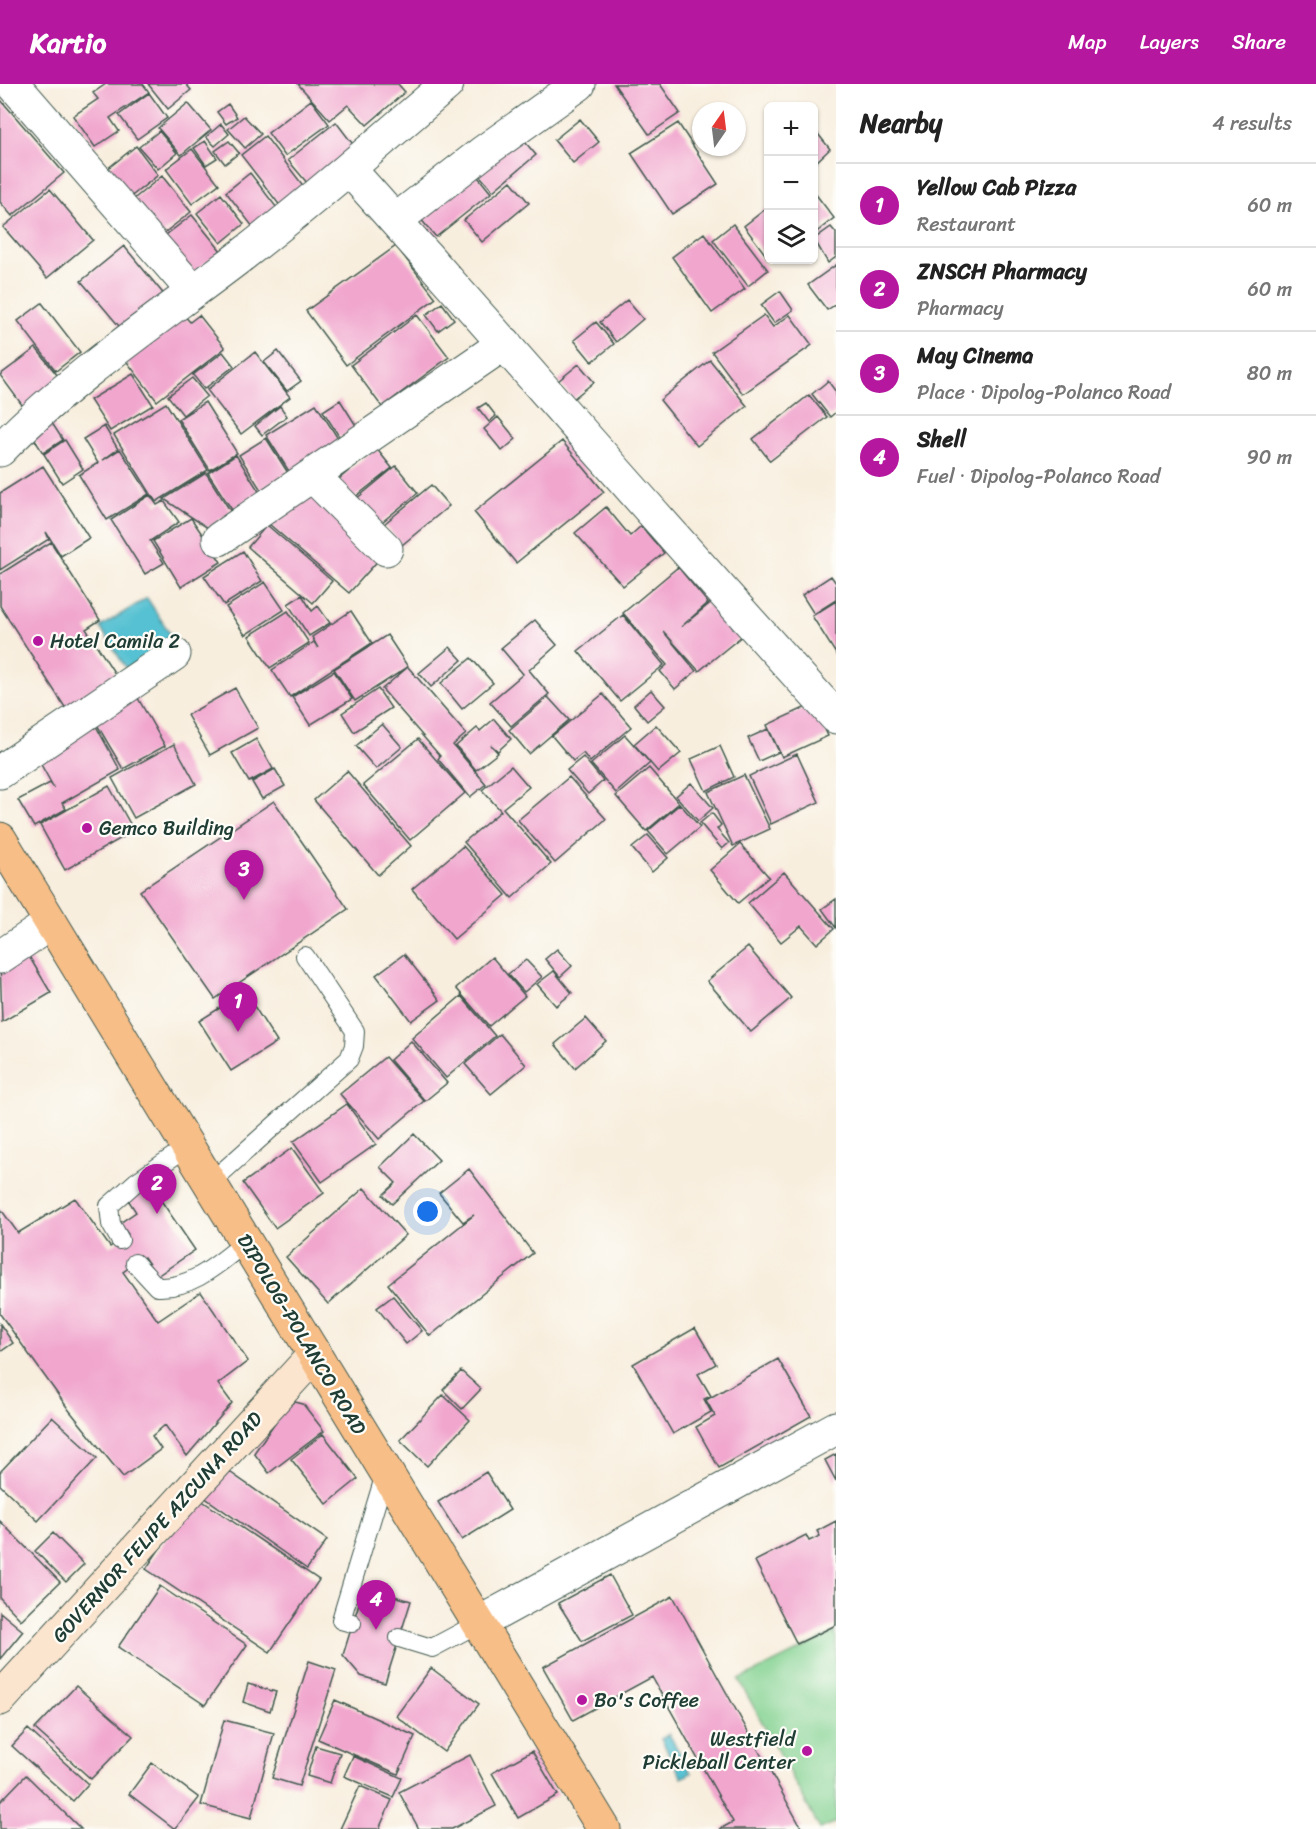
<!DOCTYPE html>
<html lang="en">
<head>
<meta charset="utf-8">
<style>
	body { margin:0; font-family:Sriracha,sans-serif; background:#f6f6f6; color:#222 }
	.controls { position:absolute; right:18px; top:18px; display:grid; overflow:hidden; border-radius:9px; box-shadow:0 2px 4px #0004 }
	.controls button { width:54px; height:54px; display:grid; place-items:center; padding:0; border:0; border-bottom:2px solid #e0e0e0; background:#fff; color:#222; font:30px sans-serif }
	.compass { position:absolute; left:692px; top:18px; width:54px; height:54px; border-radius:50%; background:#fff; box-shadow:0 2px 4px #0004; rotate:14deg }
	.you { position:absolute; left:428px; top:1128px; width:21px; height:21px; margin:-15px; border:4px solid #fff; border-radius:50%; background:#1a73e8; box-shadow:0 0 0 9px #1a73e833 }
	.badge { display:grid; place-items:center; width:39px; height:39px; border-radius:50%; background:#b5179e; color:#fff; font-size:20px; font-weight:700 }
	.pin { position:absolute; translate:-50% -50px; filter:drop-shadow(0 2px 3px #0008) }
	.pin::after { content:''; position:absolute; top:32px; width:21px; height:18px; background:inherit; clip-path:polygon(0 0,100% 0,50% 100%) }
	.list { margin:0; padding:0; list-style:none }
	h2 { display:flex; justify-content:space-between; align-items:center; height:78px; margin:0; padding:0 24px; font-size:26px }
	h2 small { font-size:20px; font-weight:400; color:#767676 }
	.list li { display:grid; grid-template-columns:39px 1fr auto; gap:18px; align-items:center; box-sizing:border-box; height:84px; padding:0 24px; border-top:2px solid #e0e0e0 }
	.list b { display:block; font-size:22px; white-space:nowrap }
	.list p { margin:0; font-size:20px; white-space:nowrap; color:#767676 }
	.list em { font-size:20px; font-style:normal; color:#767676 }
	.icon { flex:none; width:33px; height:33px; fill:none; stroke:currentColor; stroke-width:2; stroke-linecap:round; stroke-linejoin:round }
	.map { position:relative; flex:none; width:836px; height:1745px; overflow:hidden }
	header { display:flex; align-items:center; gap:36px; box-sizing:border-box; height:84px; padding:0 30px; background:#b5179e; color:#fff }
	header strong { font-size:28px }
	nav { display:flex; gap:33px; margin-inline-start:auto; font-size:21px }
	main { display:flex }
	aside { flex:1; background:#fff }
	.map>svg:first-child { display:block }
	.green { fill:#83d291; stroke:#518862; stroke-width:1.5 }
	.water { fill:#56c1d2; stroke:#3a7f83; stroke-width:1.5 }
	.building { fill:#f1a6ce }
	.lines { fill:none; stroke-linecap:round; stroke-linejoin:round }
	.lane-casing { stroke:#40584e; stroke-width:20 }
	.street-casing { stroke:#40584e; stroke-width:35 }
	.secondary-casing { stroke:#40584e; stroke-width:35 }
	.highway-casing { stroke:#40584e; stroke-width:35 }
	.lane { stroke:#fff; stroke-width:18 }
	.street { stroke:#fff; stroke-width:33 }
	.secondary { stroke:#fce5cf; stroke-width:33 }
	.highway { stroke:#f7be87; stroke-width:33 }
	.poi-dot { fill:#b5179e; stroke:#fdfcf7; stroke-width:2 }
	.labels { text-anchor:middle; stroke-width:4.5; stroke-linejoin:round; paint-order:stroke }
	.poi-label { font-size:20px; fill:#1f3d34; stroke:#fdfcf7; text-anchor:start }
	.street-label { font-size:20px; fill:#1f3d34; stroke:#fdfcf7 }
</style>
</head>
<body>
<header>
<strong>Kartio</strong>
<nav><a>Map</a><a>Layers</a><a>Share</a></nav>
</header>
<main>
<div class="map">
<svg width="836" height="1745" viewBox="0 0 836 1745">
	<rect width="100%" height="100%" fill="#fdfcf7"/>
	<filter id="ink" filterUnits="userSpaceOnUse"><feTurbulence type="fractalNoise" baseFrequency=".0167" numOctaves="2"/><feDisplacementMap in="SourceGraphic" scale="12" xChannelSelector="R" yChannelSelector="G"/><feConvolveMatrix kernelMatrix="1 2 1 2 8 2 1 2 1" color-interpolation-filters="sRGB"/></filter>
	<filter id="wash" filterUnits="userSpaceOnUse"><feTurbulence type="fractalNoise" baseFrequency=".008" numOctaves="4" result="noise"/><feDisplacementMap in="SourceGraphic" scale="24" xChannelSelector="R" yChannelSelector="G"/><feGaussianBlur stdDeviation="1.35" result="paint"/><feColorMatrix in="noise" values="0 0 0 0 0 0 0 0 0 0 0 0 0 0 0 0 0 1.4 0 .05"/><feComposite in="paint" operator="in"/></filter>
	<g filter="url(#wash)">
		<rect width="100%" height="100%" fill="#f8eede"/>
		<!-- green -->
		<path class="green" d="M836 1548V1738L820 1745 739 1596Z"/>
		<!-- water -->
		<path class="water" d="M147 514 174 556 127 586 100 543Z
			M669 1650 691 1689 682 1694 661 1655Z"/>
		<g id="blocks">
			<!-- building -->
			<path class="building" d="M106 0H143L149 8 110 34 119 47 95 63 73 32 98 15 93 9Z
				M148 0H186L191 6 168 25Z
				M298 0H398L405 8 367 41 348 21 330 36Z
				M614 0H660L680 29 649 50Z
				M149 9 167 34 137 55 119 31Z
				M0 15 64 89 12 132 0 118Z
				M311 16 329 40 285 72 268 49Z
				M188 19 211 46 181 71 158 44Z
				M228 20 237 33 226 40 217 28Z
				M244 32 261 50 245 64 228 45Z
				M580 35 599 58 573 79 554 56Z
				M336 38 355 63 308 100 288 76Z
				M678 39 718 100 672 130 631 69Z
				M221 40 229 50 215 62 206 53Z
				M814 45 830 65 814 80Z
				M159 47 177 69 158 85 139 63Z
				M519 51 536 71 493 107 475 86Z
				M265 52 305 104 281 123 241 71Z
				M205 57 217 74 206 81 194 64Z
				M229 57 239 69 225 80 215 67Z
				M136 62 158 91 128 115 106 86Z
				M192 65 219 100 192 120 166 85Z
				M474 88 491 109 436 153 419 133Z
				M250 89 277 124 253 143 226 108Z
				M162 92 191 128 159 153 130 118Z
				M511 97 529 119 482 158 464 136Z
				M50 105 93 156 47 194 3 143Z
				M814 108 834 134 814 150Z
				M221 110 244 140 221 159 197 129Z
				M768 123V174L744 142Z
				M192 131 221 167 190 191 162 154Z
				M733 140 768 186 748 202 713 156Z
				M831 143 836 149V173L828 179 814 155Z
				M704 149 745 205 712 229 672 173Z
				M124 162 166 213 124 248 81 197Z
				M396 162 436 214 346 281 306 227Z
				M836 181V220L827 226 808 201Z
				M780 207 793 226 774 239 761 221Z
				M627 216 643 235 616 258 600 238Z
				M42 219 80 268 56 287 18 237Z
				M442 219 454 235 438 247 426 231Z
				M182 229 190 238 199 231 225 264 157 317 124 274Z
				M417 231 449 273 382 323 351 281Z
				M764 231 773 243 790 231 812 261 743 310 712 268Z
				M596 238 614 260 592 278 574 256Z
				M36 264 61 296 25 325 0 291Z
				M278 267 301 297 287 307 264 278Z
				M223 268 234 282 204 305 193 291Z
				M255 268 290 313 241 350 207 306Z
				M710 276 747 322 697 362 660 316Z
				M579 280 594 298 573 315 558 297Z
				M133 290 153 321 110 347 90 316Z
				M192 294 207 312 183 331 168 312Z
				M828 297 836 308V328L830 333 812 310Z
				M809 311 827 333 770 377 753 355Z
				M340 316 357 343 340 354 323 327Z
				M205 318 237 369 210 386 178 335Z
				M166 319 208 386 156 418 114 351Z
				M486 319 496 332 489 338 478 324Z
				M316 320 342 361 292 392 266 351Z
				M280 322 287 332 262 351 255 342Z
				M498 333 516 355 502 367 484 345Z
				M50 336 63 356 43 369 30 348Z
				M104 342 118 365 103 376 120 365 149 410 107 436 79 391 98 379 83 355Z
				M266 354 288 389 261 406 239 371Z
				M65 356 83 385 62 399 44 370Z
				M562 357 604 408 516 479 474 428Z
				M376 364 392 384 354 414 339 395Z
				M236 371 260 409 232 426 208 389Z
				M43 382 89 454 61 472 46 448 49 455 0 486V409Z
				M396 382 418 409 377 442 355 416Z
				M206 389 231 428 208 444 164 415Z
				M431 401 449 422 402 461 384 440Z
				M301 402 382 472 349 509 269 440Z
				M150 411 157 421 164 417 179 438 150 457 164 479 145 490 111 436Z
				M606 423 630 452 641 442 664 469 623 502 575 449Z
				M191 434 221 478 181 503 153 457Z
				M267 441 332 497 313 519 248 463Z
				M51 458 100 536 86 545 119 596 68 628 0 522V490Z
				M243 467 262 497 224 521 204 492Z
				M678 483 708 519 681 543 713 517 742 552 699 587 663 547 696 587 675 605 660 587 667 581 623 529Z
				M831 492 836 499V516L814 530 802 511Z
				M265 498 284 526 245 551 226 523Z
				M302 511 312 527 318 522 330 539 309 552 288 520Z
				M836 517V570L812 532Z
				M288 527 309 559 270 584 249 552Z
				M351 527 372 559 290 613 272 586 314 558 318 564 312 553Z
				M623 531 664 581 620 617 578 567Z
				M535 536 557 561 529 586 549 610 511 642 490 618 523 590 501 564Z
				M387 551 408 583 355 617 334 585Z
				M450 563 462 576 431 603 419 589Z
				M471 574 493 599 462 625 441 599Z
				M408 583 466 650 453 661 486 700 470 713 438 675 440 672 382 605Z
				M334 587 352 615 310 641 292 613Z
				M235 604 258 644 210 671 187 631Z
				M378 605 391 624 354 648 342 629Z
				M651 606 665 622 647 637 634 621Z
				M135 609 165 662 123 685 92 632Z
				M603 610 631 643 590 678 583 669 573 677 552 652Z
				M548 613 569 636 529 670 509 646Z
				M813 620 828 652 782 673 767 641Z
				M92 635 120 686 62 719 66 725 34 743 18 716 50 699 54 704 34 668Z
				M494 635 511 655 498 667 491 661 498 669 476 686 456 662 477 644 480 647Z
				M382 640 402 663 376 685 356 662Z
				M656 641 681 669 658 688 634 660Z
				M768 645 779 668 759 677 748 654Z
				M625 651 650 679 616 709 591 680Z
				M256 655 273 685 249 698 232 669Z
				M418 655 465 709 410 756 363 701Z
				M174 660 196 700 134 734 112 694Z
				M720 662 734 693 706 707 691 675Z
				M797 670 819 718 771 740 749 692Z
				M583 673 603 697 588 710 567 686Z
				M511 682 529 703 503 724 551 780 512 814 464 758 501 727 482 706Z
				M649 684 679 719 646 747 616 712Z
				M275 685 285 702 262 715 252 698Z
				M347 687 411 762 378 791 314 716Z
				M744 691 770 745 733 762 708 708Z
				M569 693 606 735 555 779 518 736Z
				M691 699 713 724 698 737 676 712Z
				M109 702 134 747 65 786 40 741Z
				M274 717 348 825 215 915 140 807Z
				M680 720 700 743 668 770 648 747Z
				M712 729 721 741 717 745 729 759 722 765 700 739Z
				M648 751 668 774 652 788 632 764Z
				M740 760 769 793 738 819 710 786Z
				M463 762 506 811 454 855 412 805Z
				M784 788 834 845 817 860 801 842 781 858 748 819Z
				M836 815V844L822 825Z
				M748 863 791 914 751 948 707 897Z
				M24 864 51 909 2 938 0 878Z
				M557 865 572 882 560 893 545 875Z
				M404 870 440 916 411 937 376 891Z
				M492 873 525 912 489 942 456 904Z
				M526 876 542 893 524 908 508 890Z
				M554 887 572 909 556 922 537 900Z
				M245 908 277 958 231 987 199 937Z
				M461 912 495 952 446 994 412 954Z
				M586 934 606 957 575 984 555 960Z
				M500 950 526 981 491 1010 465 980Z
				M411 957 447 999 425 1017 390 976Z
				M385 973 424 1017 379 1055 340 1010Z
				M347 1020 376 1060 322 1098 293 1058Z
				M414 1050 439 1076 392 1120 383 1111 396 1099 380 1083Z
				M292 1064 324 1109 275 1144 243 1099Z
				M469 1085 533 1169 430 1252 388 1200 474 1131 463 1138 439 1109Z
				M149 1099 195 1166 157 1192 144 1173 123 1188 158 1237 201 1208 248 1277 218 1300 232 1319 187 1372 165 1341 152 1352 161 1365 123 1393 69 1326 0 1230V1124L18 1149 75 1114 110 1163 128 1150 120 1139 136 1128 127 1114Z
				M364 1104 406 1151 328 1220 286 1173Z
				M393 1212 422 1247 406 1260 377 1224Z
				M0 1240 13 1259 0 1268Z
				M695 1244 716 1280 698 1290 711 1312 704 1315 711 1328 673 1350 633 1280Z
				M778 1275 811 1332 719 1384 696 1343 715 1332 706 1316Z
				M461 1287 481 1305 462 1325 443 1306Z
				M443 1311 470 1336 427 1382 400 1356Z
				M295 1318 303 1320 324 1347 269 1389 254 1369 285 1324Z
				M52 1333 97 1374 38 1437 0 1401V1388Z
				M323 1350 358 1395 327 1420 291 1375Z
				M836 1370V1397L825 1376Z
				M224 1384 327 1456 307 1485 204 1413Z
				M486 1388 510 1426 462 1456 438 1418Z
				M195 1412 319 1496 270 1568 146 1485Z
				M0 1437 60 1498 21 1536 0 1514Z
				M836 1437V1541L797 1560 755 1477 806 1451 809 1457 820 1452 817 1447Z
				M53 1449 84 1480 66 1498 35 1467Z
				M610 1491 632 1531 582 1557 558 1519Z
				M160 1502 247 1561 205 1621 118 1563Z
				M364 1503 411 1517 385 1599 361 1592 343 1571Z
				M673 1512 802 1745H720L733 1738 652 1593 573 1636 543 1583Z
				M0 1528 23 1547 0 1575Z
				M309 1577 336 1586 299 1702 272 1694Z
				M431 1584 479 1620 444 1668 396 1632Z
				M248 1600 276 1608 270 1627 243 1618Z
				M76 1602 133 1652 91 1695 35 1645Z
				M335 1616 415 1652 398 1690 318 1655Z
				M224 1636 274 1649 251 1734 201 1721Z
				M28 1645 88 1700 73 1717 12 1662Z
				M316 1662 340 1669 330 1699 307 1692Z
				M532 1667 558 1711 518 1734 492 1689Z
				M470 1671 496 1722 452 1745H419L399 1708Z
				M353 1672 402 1694 393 1713 344 1692Z
				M152 1679 199 1714 175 1745 129 1710Z
				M26 1691 81 1745H0V1718Z
				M360 1702 392 1716 379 1745H340Z"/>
		</g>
	</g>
	<g filter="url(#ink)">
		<use href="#blocks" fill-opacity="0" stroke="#40584e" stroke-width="1.5"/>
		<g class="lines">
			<!-- lane casing -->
			<g class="lane-casing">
				<path id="lane" d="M210 1099 349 975 354 962 355 947 305 872
					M120 1156 111 1140 109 1122 136 1098 187 1063
					M135 1179 157 1203C193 1205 220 1178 246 1158
					M352 1539 341 1536 386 1387
					M399 1554 432 1564 479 1539"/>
			</g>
			<!-- street casing -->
			<g class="street-casing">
				<path id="street" d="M13 0 193 207
					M349 85C512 267 671 453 836 633
					M396 136 482 69 579 0
					M0 366C72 292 160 234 241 172 312 117 380 58 447 0
					M313 392 386 465
					M219 455 505 259
					M0 688 174 570
					M0 873 51 839
					M479 1539 836 1344"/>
			</g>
			<!-- secondary casing -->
			<g class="secondary-casing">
				<path id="secondary" d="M0 1615 315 1270"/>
			</g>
			<!-- highway casing -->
			<g class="highway-casing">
				<path id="highway" d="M0 755 604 1745"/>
			</g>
			<!-- lane -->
			<use href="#lane" class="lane"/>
			<!-- street -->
			<use href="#street" class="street"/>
			<!-- secondary -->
			<use href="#secondary" class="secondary"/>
			<!-- highway -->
			<use href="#highway" class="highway"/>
		</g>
	</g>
	<!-- markers -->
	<g class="poi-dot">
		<circle cx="38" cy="557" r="6"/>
		<circle cx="87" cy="744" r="6"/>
		<circle cx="582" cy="1616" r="6"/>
		<circle cx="807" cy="1667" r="6"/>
	</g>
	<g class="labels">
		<!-- poi labels -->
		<g class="poi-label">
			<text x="50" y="564">Hotel Camila 2</text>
			<text x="99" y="751">Gemco Building</text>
			<text x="594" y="1623">Bo's Coffee</text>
			<text x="795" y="1662" text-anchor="end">Westfield<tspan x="795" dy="23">Pickleball Center</tspan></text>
		</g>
		<!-- street labels -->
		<g class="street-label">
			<text transform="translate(302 1250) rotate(59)" y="7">DIPOLOG-POLANCO ROAD</text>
			<text transform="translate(157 1443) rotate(-48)" y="7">GOVERNOR FELIPE AZCUNA ROAD</text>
		</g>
	</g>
</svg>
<div class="controls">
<button>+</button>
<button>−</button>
<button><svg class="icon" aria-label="layers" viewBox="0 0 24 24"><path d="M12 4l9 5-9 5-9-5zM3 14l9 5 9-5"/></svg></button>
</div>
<svg class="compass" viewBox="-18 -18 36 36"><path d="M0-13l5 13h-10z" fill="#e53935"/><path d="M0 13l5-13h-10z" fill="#767676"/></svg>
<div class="you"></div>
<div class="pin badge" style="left:238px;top:948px">1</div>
<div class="pin badge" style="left:157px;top:1130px">2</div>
<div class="pin badge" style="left:244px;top:816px">3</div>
<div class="pin badge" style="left:376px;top:1546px">4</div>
</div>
<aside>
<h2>Nearby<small>4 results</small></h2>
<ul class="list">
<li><span class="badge">1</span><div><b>Yellow Cab Pizza</b><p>Restaurant</p></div><em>60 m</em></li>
<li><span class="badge">2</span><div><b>ZNSCH Pharmacy</b><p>Pharmacy</p></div><em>60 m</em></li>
<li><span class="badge">3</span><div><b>May Cinema</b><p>Place · Dipolog-Polanco Road</p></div><em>80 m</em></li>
<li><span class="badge">4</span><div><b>Shell</b><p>Fuel · Dipolog-Polanco Road</p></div><em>90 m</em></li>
</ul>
</aside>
</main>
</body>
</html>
